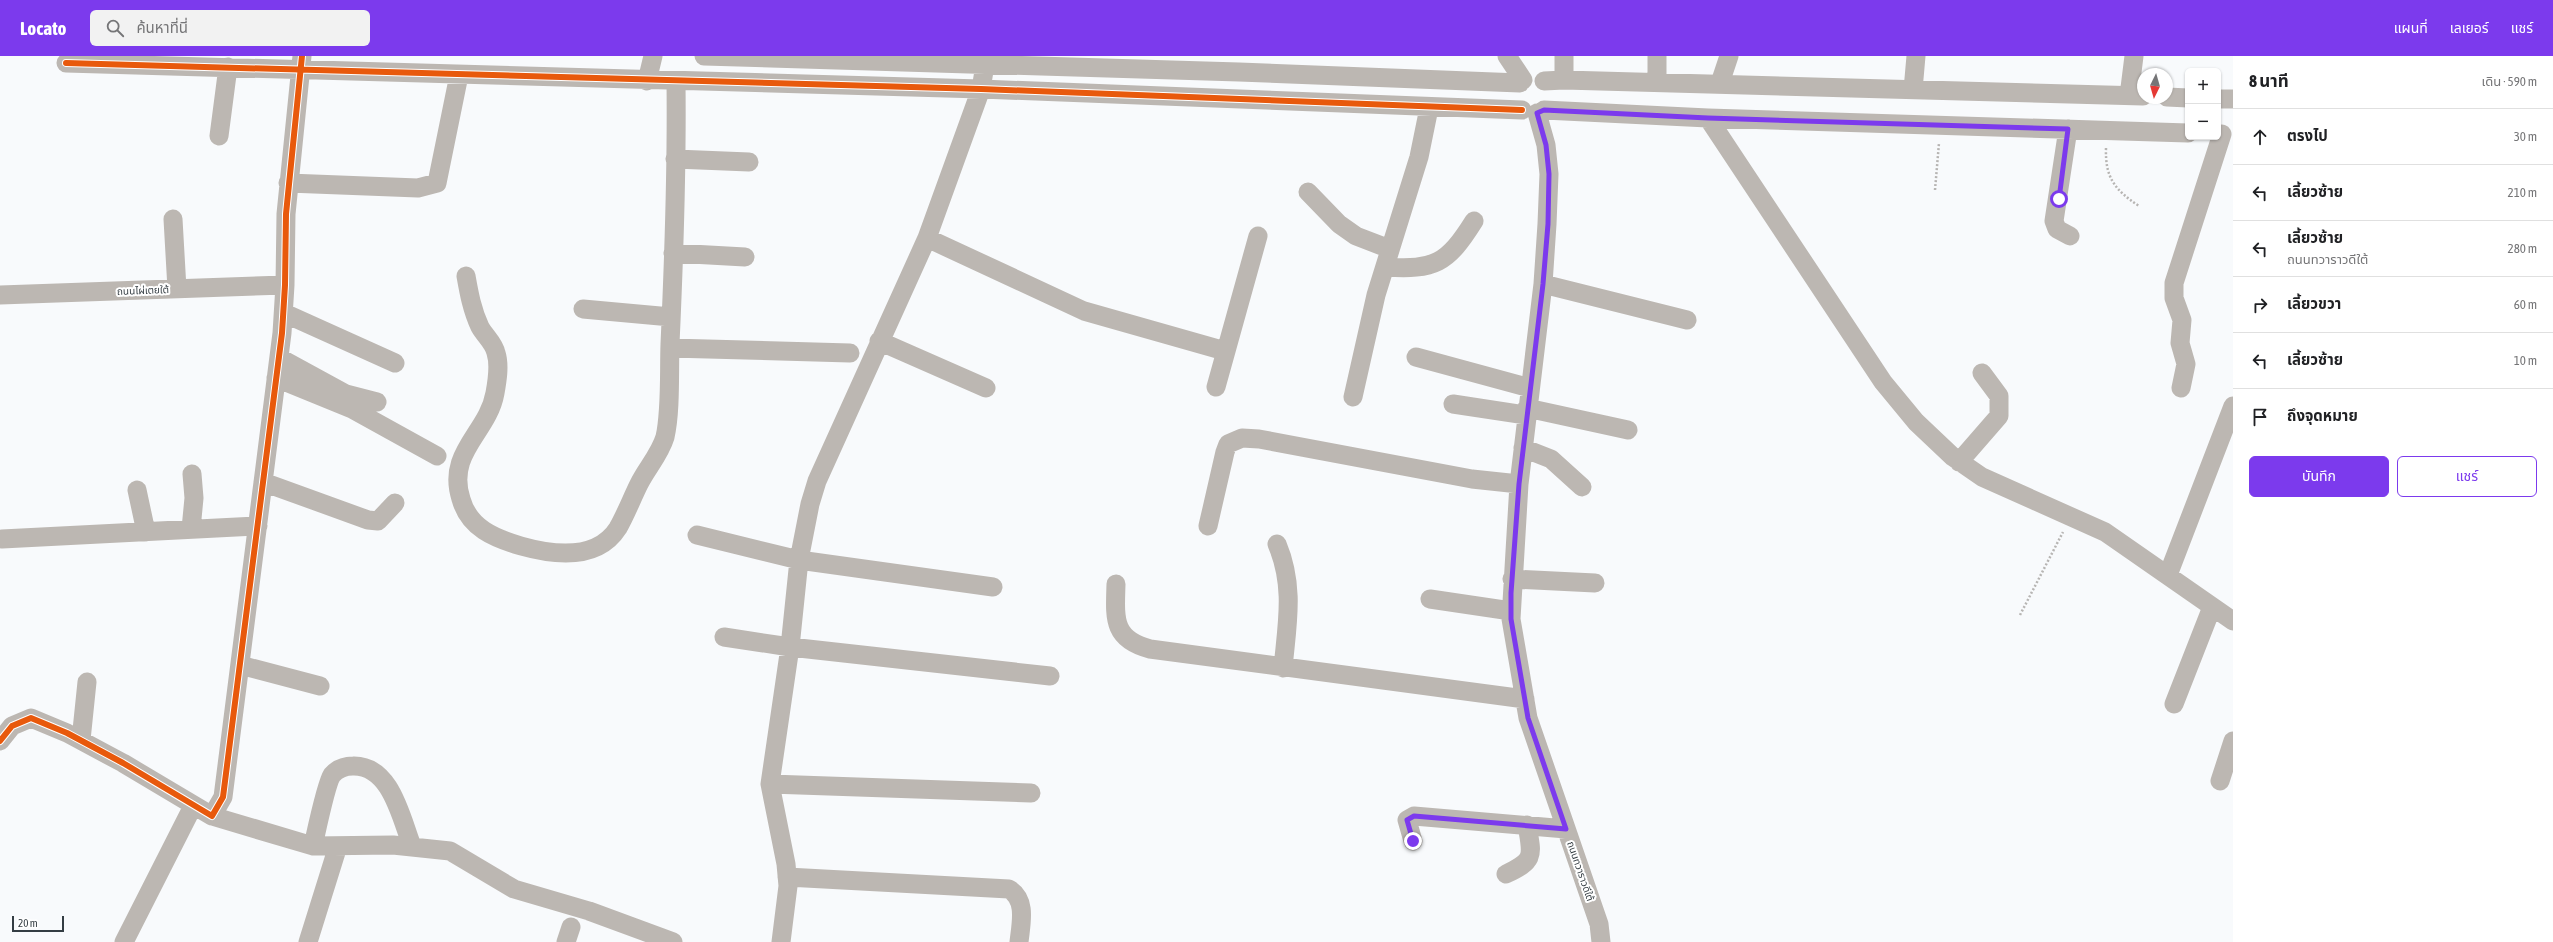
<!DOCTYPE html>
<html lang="th">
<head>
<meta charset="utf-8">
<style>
	body { margin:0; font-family:"Asap Condensed","Noto Sans Thai",sans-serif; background:#f2f2f2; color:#202124 }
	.controls { position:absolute; right:12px; top:12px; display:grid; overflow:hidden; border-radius:6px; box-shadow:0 1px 3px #0004 }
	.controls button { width:36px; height:36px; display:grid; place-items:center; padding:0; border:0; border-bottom:1px solid #e0e0e0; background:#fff; color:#202124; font:20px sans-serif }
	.compass { position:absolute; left:2137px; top:12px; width:36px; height:36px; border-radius:50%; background:#fff; box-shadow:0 1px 3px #0004; rotate:185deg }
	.scale { position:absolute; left:12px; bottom:10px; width:52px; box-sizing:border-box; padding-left:4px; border:2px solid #343d43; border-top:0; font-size:11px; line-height:14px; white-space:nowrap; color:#343d43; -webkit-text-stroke:3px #fff; paint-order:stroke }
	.stop { position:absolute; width:12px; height:12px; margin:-9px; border:3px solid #7c3aed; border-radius:50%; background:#fff }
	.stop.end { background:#7c3aed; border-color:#fff; box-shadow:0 1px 4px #0008 }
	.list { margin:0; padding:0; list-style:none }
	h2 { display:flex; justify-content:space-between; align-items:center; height:52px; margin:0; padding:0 16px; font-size:17px }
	h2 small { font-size:13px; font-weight:400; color:#757577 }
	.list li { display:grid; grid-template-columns:26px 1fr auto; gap:12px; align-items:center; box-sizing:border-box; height:56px; padding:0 16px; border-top:1px solid #e0e0e0 }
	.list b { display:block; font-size:15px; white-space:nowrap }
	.list p { margin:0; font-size:13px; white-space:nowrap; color:#757577 }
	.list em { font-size:13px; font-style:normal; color:#757577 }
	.actions { display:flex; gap:8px; padding:12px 16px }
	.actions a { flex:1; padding:9px 0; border:1px solid #7c3aed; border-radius:6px; text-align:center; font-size:14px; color:#7c3aed }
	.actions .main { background:#7c3aed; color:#fff }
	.icon { flex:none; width:22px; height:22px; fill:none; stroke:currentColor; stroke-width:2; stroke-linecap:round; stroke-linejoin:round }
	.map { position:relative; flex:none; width:2233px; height:886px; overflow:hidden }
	header { display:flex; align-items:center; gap:24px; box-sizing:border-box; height:56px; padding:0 20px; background:#7c3aed; color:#fff }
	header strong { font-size:19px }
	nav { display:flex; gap:22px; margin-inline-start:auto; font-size:14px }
	.search { width:280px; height:36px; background:#f2f2f2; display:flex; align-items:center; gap:10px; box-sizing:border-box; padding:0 14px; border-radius:6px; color:#757577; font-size:15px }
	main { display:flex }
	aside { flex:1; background:#fff }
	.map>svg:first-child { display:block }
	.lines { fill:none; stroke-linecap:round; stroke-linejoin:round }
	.path { stroke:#b7b5b3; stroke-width:2.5; stroke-dasharray:2 2; stroke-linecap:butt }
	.minor { stroke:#bcb7b2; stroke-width:19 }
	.cycleway-casing { stroke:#fff; stroke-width:8 }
	.cycleway { stroke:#e8590c; stroke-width:6 }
	.route { stroke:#7c3aed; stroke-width:5 }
	.labels { text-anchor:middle; stroke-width:4; stroke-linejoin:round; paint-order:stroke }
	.street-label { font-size:10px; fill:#343d43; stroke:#fff }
</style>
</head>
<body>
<header>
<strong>Locato</strong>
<div class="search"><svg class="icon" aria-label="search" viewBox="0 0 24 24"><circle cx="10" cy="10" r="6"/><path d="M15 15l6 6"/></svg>ค้นหาที่นี่</div>
<nav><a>แผนที่</a><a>เลเยอร์</a><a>แชร์</a></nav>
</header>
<main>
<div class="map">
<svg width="2233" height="886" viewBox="0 0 2233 886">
	<rect width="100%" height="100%" fill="#f8fafc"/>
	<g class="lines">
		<!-- path -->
		<path class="path" d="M2106 92C2105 122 2115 134 2139 150
			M1935 134 1939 87
			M2020 559 2063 476"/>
		<!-- minor -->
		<path class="minor" d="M704 0 1239 16 1520 27
			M1507 0 1523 24
			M1657 0V26
			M66 7 981 33 1522 54
			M1564 24V0
			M647 25 653 0
			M1544 25 1564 24 2143 40
			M1720 27 1729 0
			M1913 34 1916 0
			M2129 40 2134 0
			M2167 41 2188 42
			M2218 43H2233
			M1544 54 1708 62 2188 77
			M1537 57 1546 89 1549 118 1547 168 1543 228 1519 428 1511 563 1528 662 1599 868 1601 886
			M1708 62 1883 326 1916 366 1953 401 1982 421 2105 476 2233 565
			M2068 73 2054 165 2057 173 2070 180
			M219 80 228 11
			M675 103 749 106
			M288 127 418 132 437 127 459 19
			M1308 136 1339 168 1356 180 1390 193
			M173 163 177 233
			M927 182 1084 255 1225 295
			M673 197 745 201
			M1385 211C1435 214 1447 208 1474 165
			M466 220C469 237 472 254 480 271 485 280 494 287 496 297 500 309 497 326 495 337 488 377 446 396 461 443 469 472 494 482 521 490 553 499 597 505 618 472 626 458 632 442 639 428 647 412 660 398 665 381 671 355 669 315 670 288 674 201 677 113 676 26
			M1543 228 1687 264
			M0 239 285 229
			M583 253 671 261
			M284 257 395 307
			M879 285 986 332
			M670 292 850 297
			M1416 301 1530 332
			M280 302 346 338 377 346
			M276 322 352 353 437 400
			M1216 331 1258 180
			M2181 332 2186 308 2180 287 2182 264 2174 242V227L2222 78
			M1353 341 1376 239 1419 101 1429 52
			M1453 348 1526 359
			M1527 352 1628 374
			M1523 392 1551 403 1582 431
			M1959 406 1999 360V340L1982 317
			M263 426 368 464 378 465 395 447
			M137 434 146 476
			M1208 470 1225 396 1228 388 1242 382 1259 383 1472 423 1519 428
			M191 473 194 442 192 418
			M697 479 799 504 993 531
			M2 483 258 470
			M1277 488C1295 531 1287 568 1283 612
			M2168 519 2233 350
			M1512 523 1595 527
			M1116 528C1115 562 1112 583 1150 593L1525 643
			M1430 543 1511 555
			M724 581 790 591 1050 620
			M240 609 320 630
			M2174 648 2212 551
			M81 684 87 626
			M0 685 12 670 31 662 67 677 123 707 212 760 223 741 282 277 285 229 286 158 302 0
			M2220 725 2233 685
			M770 728 1031 737
			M212 760 313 790 393 789 450 795 514 833 589 855 673 886
			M1413 785 1407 764 1414 760 1566 773
			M313 790C316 777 326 728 332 719 338 712 345 710 353 710 391 709 401 762 412 790
			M1506 818C1536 804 1532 799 1527 769
			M787 821 1009 833C1027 844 1021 867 1019 886
			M124 886 193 750
			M308 886 338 790
			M566 886 571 871
			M781 886 788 830 786 808 770 728 790 591 799 504 810 448 817 425 927 182 981 33 985 9"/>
		<!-- cycleway casing -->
		<g class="cycleway-casing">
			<path id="cycleway" d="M66 7 981 33 1522 54
				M0 685 12 670 31 662 67 677 123 707 212 760 223 741 282 277 285 229 286 158 302 0"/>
		</g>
		<!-- cycleway -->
		<use href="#cycleway" class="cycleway"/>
	</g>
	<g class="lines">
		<!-- route -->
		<path class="route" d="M1413 785 1407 764 1414 760 1566 773 1528 662 1511 563V537L1519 428 1543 228 1548 168 1549 118 1546 89 1537 57 1544 54 1708 62 2068 73 2059 143"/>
	</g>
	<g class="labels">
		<!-- street labels -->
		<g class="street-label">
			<text transform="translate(143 234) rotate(-2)" y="4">ถนนไผ่เตยใต้</text>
			<text transform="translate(1581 815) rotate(71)" y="4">ถนนทวาราวดีใต้</text>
		</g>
	</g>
</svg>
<div class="controls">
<button>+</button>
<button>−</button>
</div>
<svg class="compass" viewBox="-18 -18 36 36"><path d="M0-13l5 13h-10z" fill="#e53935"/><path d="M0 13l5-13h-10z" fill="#757577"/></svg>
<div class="scale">20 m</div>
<div class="stop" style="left:2059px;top:143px"></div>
<div class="stop end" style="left:1413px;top:785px"></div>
</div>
<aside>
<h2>8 นาที<small>เดิน · 590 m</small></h2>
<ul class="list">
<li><svg class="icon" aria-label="ahead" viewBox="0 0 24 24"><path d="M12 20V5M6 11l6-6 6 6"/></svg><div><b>ตรงไป</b></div><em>30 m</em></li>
<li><svg class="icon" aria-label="left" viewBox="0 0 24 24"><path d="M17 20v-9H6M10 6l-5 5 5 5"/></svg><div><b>เลี้ยวซ้าย</b></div><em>210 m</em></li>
<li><svg class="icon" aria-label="left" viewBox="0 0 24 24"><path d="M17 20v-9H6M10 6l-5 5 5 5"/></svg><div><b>เลี้ยวซ้าย</b><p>ถนนทวาราวดีใต้</p></div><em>280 m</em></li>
<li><svg class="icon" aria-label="right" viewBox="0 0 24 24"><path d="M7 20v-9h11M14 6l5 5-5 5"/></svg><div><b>เลี้ยวขวา</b></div><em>60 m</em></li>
<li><svg class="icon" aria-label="left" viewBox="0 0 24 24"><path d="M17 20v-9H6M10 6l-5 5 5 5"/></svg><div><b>เลี้ยวซ้าย</b></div><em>10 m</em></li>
<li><svg class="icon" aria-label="arrive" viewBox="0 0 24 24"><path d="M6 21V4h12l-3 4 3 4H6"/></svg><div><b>ถึงจุดหมาย</b></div></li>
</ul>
<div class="actions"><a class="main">บันทึก</a><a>แชร์</a></div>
</aside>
</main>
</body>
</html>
